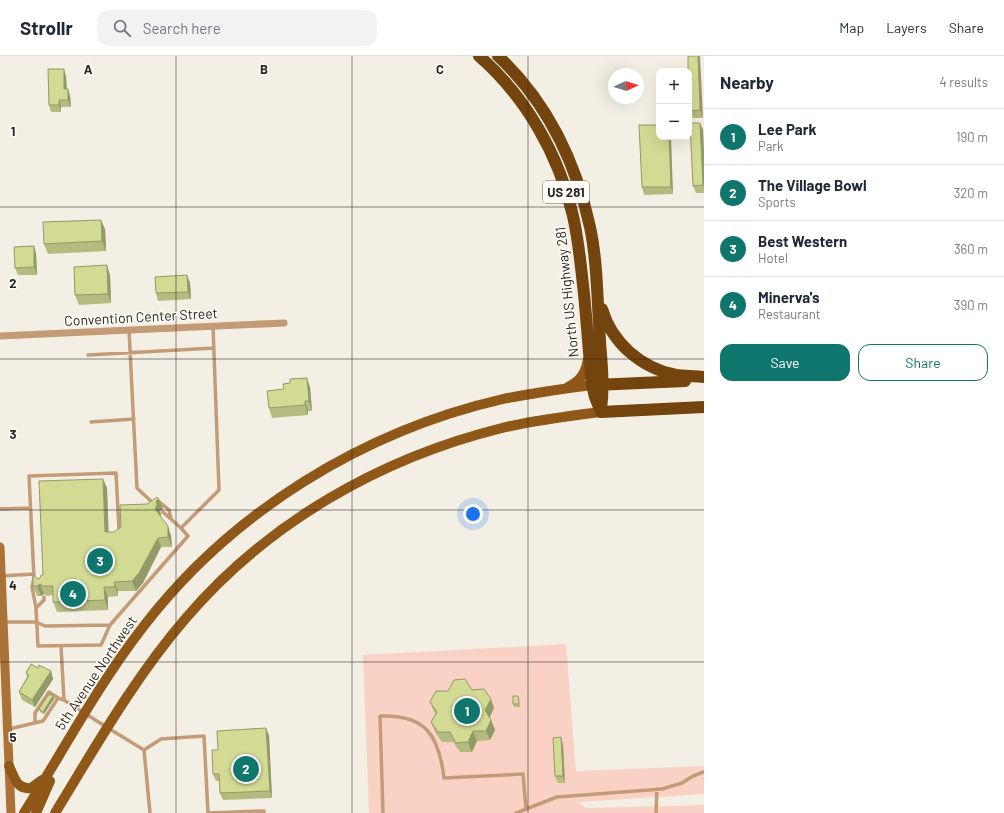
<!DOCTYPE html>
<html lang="en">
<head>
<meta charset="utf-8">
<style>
	body { margin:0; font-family:Barlow,sans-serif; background:#f2f2f3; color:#1f2937 }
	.controls { position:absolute; right:12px; top:12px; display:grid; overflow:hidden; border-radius:8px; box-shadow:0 4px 16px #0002 }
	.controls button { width:36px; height:36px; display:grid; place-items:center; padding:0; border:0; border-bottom:1px solid #e0e1e3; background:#fff; color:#1f2937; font:20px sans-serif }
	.compass { position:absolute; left:608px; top:12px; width:36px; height:36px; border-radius:50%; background:#fff; box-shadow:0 4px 16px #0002; rotate:87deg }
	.you { position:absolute; left:473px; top:458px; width:14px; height:14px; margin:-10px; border:3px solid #fff; border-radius:50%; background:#1a73e8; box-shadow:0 0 0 6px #1a73e833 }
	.badge { display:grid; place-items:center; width:26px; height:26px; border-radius:50%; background:#0f766e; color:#fff; font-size:13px; font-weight:700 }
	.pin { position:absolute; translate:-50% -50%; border:2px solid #fff; box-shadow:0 1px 4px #0006 }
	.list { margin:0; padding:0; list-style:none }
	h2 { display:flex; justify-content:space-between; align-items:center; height:52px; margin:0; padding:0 16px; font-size:17px }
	h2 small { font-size:13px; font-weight:400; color:#747a83 }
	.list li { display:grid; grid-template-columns:26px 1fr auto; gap:12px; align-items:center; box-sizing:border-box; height:56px; padding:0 16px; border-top:1px solid #e0e1e3 }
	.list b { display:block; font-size:15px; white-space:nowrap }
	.list p { margin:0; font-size:13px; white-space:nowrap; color:#747a83 }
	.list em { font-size:13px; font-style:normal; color:#747a83 }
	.actions { display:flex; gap:8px; padding:12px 16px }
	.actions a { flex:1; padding:9px 0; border:1px solid #0f766e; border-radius:12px; text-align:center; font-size:14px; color:#0f766e }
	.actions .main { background:#0f766e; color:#fff }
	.icon { flex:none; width:22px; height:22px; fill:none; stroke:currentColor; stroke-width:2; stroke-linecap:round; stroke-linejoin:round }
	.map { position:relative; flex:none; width:704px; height:757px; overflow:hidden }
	header { display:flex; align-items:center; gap:24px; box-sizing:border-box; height:56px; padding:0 20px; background:#fff; border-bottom:1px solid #e0e1e3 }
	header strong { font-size:19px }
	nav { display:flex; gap:22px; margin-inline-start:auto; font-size:14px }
	.search { width:280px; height:36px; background:#f2f2f3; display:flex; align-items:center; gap:10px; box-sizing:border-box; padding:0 14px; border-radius:12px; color:#747a83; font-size:15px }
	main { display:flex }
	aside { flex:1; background:#fff }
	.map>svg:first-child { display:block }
	.green { fill:#fad2c5 }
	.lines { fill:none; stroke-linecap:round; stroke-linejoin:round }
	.lane { stroke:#c39b77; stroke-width:3.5 }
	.street { stroke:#c39b77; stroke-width:7 }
	.secondary { stroke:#ab7237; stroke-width:9 }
	.primary { stroke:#8f5819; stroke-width:10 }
	.highway { stroke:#73440d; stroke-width:12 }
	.wall { fill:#b5bb7e }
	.shaded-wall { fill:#939967 }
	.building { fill:#d2da93; stroke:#939967 }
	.grid { fill:none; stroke:#282723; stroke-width:1; stroke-opacity:0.55 }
	.labels { text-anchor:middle; stroke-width:3; stroke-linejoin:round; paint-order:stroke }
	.shield { fill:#fffcf6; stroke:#686762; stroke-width:1 }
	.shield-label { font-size:13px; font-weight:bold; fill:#282723 }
	.street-label { font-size:14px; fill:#282723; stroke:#fffcf6 }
	.grid-label { font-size:13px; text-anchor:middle; font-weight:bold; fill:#282723; stroke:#fffcf6; stroke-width:3; stroke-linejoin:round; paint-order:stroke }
</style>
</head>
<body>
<header>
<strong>Strollr</strong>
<div class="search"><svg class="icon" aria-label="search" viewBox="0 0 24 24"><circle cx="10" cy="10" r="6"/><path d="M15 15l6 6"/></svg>Search here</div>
<nav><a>Map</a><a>Layers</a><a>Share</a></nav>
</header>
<main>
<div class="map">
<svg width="704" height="757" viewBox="0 0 704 757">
	<rect width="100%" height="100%" fill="#f3efe4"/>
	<!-- green -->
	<path class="green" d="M566 588 576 715 704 710V738L579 746 586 752 704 749V757H369L363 599Z"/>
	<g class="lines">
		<!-- lane -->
		<path class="lane" d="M129 274 137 432 154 448
			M88 299 214 292
			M91 366 134 363
			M157 444 169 454 171 463
			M0 453 30 452
			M163 456 181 472 219 434 213 270
			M1 520 34 518
			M36 552 44 544V541
			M4 566H36L45 570 110 569 188 480 181 472
			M110 569 101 589 38 590 36 552 32 531 34 522 29 420 116 417 119 473
			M61 590 64 644 108 672 144 694 161 683 204 680 208 757
			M35 667V657L49 636 58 642
			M9 673 43 665 58 642 64 644
			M144 694 150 757
			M208 757 264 755V757
			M383 757 380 660C426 658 439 680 444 722L523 718 526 753
			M516 757 557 741 662 733 682 727 693 720 704 716
			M656 757 657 733"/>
		<!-- street -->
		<path class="street" d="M0 280 284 267"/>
		<!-- secondary -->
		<path class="secondary" d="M0 491 11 757"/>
		<!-- primary -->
		<path class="primary" d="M568 331C581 325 586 316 588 303
			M9 710C14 721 17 734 31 732L42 724
			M24 757C63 695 98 629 143 571 231 456 363 375 503 343 532 337 562 333 592 329
			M36 757 50 725
			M55 757C96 690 135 621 186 562 268 466 381 402 502 372 535 364 568 360 601 356"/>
		<!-- highway -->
		<path class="highway" d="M479 0C526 41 559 99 573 160 579 186 581 212 584 238 587 269 589 299 592 329L595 341 601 356
			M498 0C547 46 576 107 590 171 597 203 597 236 599 268 600 296 605 325 601 353
			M602 253C612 287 641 312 676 319 685 320 695 320 704 321
			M595 329 685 325
			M601 356 704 351"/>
	</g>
	<!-- wall -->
	<path class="wall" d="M689 15 703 62H693L690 55Z
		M66 20 67 33H68L70 40 71 51H61V56H51L49 49Z
		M700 67 703 74 704 100V137H696L693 130Z
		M659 69 673 138 644 139 642 131Z
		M105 173 106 195 48 198 44 188Z
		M36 197 37 219H18L15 212Z
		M110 219 111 247 79 249 75 239Z
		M187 219 190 227 191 243 158 245 156 237Z
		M310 331 312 355H308V359L272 362 269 352 284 333Z
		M103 423 107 432 108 476H114L121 471 147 448 159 443 163 453 160 455 161 459 160 460 171 480 172 491H161L143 527 136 535H118V540L108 541V554L57 556 53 546V539L47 540 44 538 41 540H37L33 530 38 523 40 522 43 519Z
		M38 612 51 615 53 623 35 651 22 644 19 636 27 621 26 617Z
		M472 634 494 652 490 661 495 674 490 684 477 685 472 696H460L453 686H442L435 676 431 666 436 658 434 656 430 646Z
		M53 640 54 643 44 658 40 656 39 653Z
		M519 642 520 651H514L513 648Z
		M269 679 272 742 223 744 220 737 219 725H216L213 718 218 694Z
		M561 681 563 689 565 727H558L555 720Z"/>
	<!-- shaded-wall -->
	<path class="shaded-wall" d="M698 0H700L703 62 700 54Z
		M64 13 66 20 67 40 64 33Z
		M68 33 70 40 71 51 68 44Z
		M59 44 61 51V56L59 49Z
		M700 67 703 74 704 100V132L703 129Z
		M669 81H671L673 138 671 131Z
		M101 164 105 173 106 195 102 185Z
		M34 190 36 197 37 219 34 211Z
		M107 209 110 219 111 247 108 238Z
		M187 219 190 227 191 243 188 236Z
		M307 322 310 331 312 355 309 345Z
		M305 345 308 355V359L305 349Z
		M103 423 107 432 109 486 105 476Z
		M159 443 163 453 160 455 161 459 159 463 155 453 156 445Z
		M168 470 171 480 172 491 168 481Z
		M158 482 161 491 143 527 136 535 132 525Z
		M114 526 118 535V540L115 531Z
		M40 528 44 538 41 540 37 530Z
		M104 531 108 541V554L105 544Z
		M51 615 53 623 35 651 32 644Z
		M53 640 54 643 44 658 43 656Z
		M491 643 494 652 488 664 485 654Z
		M491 664 495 674 490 684 486 675Z
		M266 672 269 679 272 742 270 735Z
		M473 675 477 685 472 696 468 686Z
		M561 681 563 689 565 727 563 720Z"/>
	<!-- building -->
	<path class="building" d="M688 0H698L700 54 690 55 689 15H688Z
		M48 13H64V33H68V44H59V49H49Z
		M690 67H700L703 129 693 130Z
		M639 69H659V81H669L671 131H642Z
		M101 164 102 185 44 188 43 166Z
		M34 190V211L15 212 14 191Z
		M107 209 108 238 75 239 74 211Z
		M187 219 188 236 156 237 155 221Z
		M307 322 309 345H305V349L269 352 267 335 284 333 283 328 290 327V323Z
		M103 423 105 476H114L121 471 120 449 147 448 157 441 159 443 156 445 157 449 155 453 168 470V481L158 482 139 517 132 525 114 526 115 531H104L105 544 53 546V530H43L40 528 37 530H33V519L38 523 40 522 41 519H43L39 425Z
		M31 608 38 612 39 609 51 615 32 644 19 636 29 619 26 617Z
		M465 623 472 634 484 633 491 643 485 654 491 664 486 675H473L468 686 456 687 450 676H438L431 666 437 656 430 646 436 635H448L454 624Z
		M49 638 53 640 43 656 39 653Z
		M513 640H518L519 648H513Z
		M266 672 270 735 220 737 219 718H213L212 694H218L217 675Z
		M561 681 563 720H555L553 682Z"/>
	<!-- grid -->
	<path class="grid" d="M176 0V757M352 0V757M528 0V757M0 151H704M0 303H704M0 454H704M0 606H704"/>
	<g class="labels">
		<!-- shield labels -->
		<rect class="shield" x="543" y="125" width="46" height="22" rx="3"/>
		<g class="shield-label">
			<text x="566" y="141">US 281</text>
		</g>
		<!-- street labels -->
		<g class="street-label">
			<text transform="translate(567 236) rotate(-96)" y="5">North US Highway 281</text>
			<text transform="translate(141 261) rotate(-3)" y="5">Convention Center Street</text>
			<text transform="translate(96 617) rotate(-56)" y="5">5th Avenue Northwest</text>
		</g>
	</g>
	<g class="grid-label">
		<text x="88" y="18">A</text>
		<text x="264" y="18">B</text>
		<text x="440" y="18">C</text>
		<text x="13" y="80">1</text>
		<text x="13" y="232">2</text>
		<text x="13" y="383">3</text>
		<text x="13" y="534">4</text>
		<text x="13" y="686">5</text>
	</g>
</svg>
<div class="controls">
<button>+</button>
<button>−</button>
</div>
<svg class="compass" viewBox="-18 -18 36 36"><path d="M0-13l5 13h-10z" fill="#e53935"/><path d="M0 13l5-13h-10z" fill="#747a83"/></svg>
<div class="you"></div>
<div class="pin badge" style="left:467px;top:655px">1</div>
<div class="pin badge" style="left:246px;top:713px">2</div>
<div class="pin badge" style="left:100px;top:505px">3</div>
<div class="pin badge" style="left:73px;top:538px">4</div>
</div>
<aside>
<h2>Nearby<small>4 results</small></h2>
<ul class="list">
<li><span class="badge">1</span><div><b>Lee Park</b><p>Park</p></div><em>190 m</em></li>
<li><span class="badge">2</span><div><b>The Village Bowl</b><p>Sports</p></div><em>320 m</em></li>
<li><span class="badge">3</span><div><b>Best Western</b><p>Hotel</p></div><em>360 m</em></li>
<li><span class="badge">4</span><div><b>Minerva's</b><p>Restaurant</p></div><em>390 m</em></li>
</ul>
<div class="actions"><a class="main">Save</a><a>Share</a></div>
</aside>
</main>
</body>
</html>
